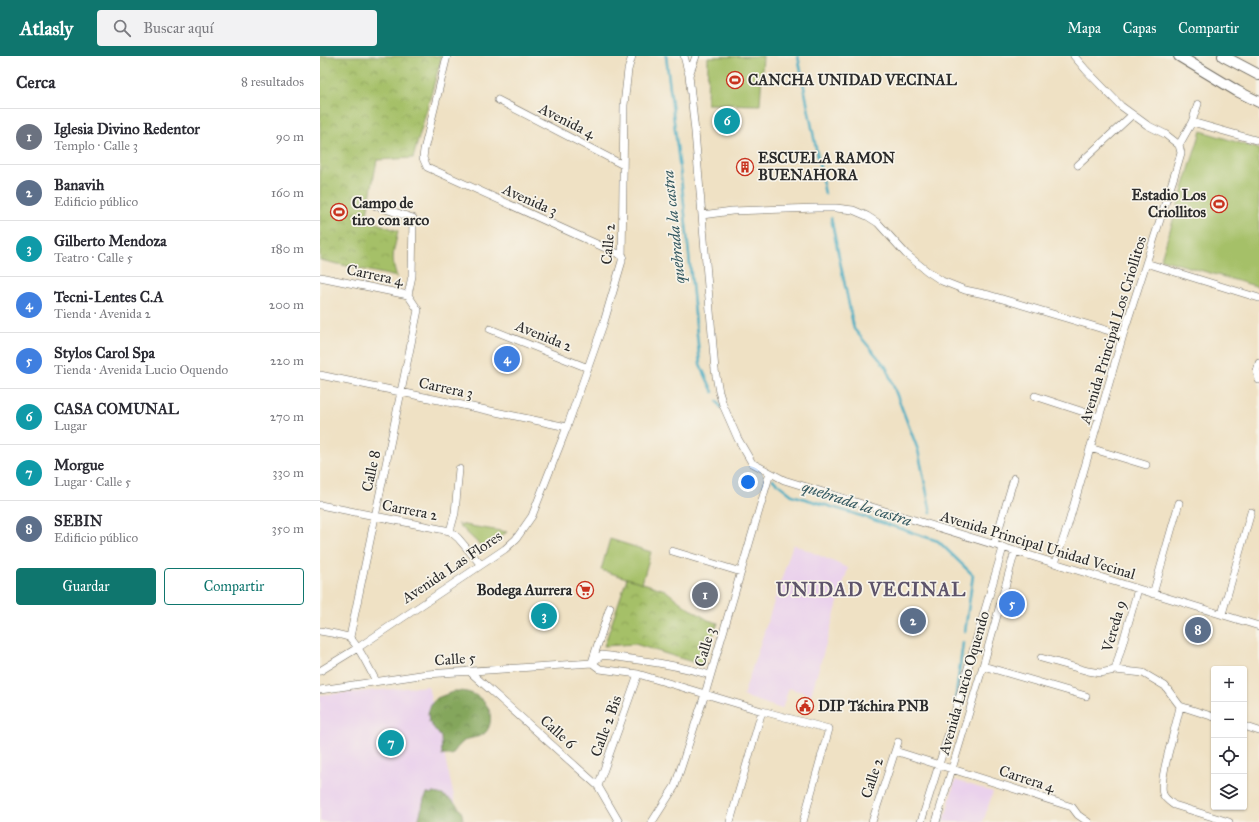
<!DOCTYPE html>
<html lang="es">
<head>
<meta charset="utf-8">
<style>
	body { margin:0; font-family:"IM FELL Great Primer",serif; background:#f2f2f3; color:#2b2b33 }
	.controls { position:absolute; right:12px; bottom:12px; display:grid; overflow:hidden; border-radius:4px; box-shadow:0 1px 3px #0004 }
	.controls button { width:36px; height:36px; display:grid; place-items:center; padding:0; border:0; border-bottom:1px solid #e1e1e2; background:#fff; color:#2b2b33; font:20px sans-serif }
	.you { position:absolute; left:428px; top:426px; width:14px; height:14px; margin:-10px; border:3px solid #fff; border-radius:50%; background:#1a73e8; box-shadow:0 0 0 6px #1a73e833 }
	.badge { display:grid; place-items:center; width:26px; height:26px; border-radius:50%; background:#0f766e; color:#fff; font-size:13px; font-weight:700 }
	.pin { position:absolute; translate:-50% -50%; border:2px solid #fff; box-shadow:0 1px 4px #0006 }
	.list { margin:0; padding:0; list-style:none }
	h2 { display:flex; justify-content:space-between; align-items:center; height:52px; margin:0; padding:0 16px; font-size:17px }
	h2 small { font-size:13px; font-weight:400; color:#7c7c81 }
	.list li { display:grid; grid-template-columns:26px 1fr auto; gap:12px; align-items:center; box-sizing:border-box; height:56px; padding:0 16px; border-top:1px solid #e1e1e2 }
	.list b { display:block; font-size:15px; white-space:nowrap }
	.list p { margin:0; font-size:13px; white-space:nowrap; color:#7c7c81 }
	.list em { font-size:13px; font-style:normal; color:#7c7c81 }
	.actions { display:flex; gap:8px; padding:12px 16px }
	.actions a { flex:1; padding:9px 0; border:1px solid #0f766e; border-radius:4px; text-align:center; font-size:14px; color:#0f766e }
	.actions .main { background:#0f766e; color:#fff }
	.icon { flex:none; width:22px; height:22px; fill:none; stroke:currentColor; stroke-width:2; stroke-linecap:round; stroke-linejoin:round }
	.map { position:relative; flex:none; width:939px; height:766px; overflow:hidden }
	header { display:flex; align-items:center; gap:24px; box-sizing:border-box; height:56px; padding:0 20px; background:#0f766e; color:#fff }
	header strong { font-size:19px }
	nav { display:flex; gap:22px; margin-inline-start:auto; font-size:14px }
	.search { width:280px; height:36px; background:#f2f2f3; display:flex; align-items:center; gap:10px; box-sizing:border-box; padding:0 14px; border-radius:4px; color:#7c7c81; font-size:15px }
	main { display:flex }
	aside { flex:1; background:#fff }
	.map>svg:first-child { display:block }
	.built { fill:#ead1ec }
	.green { fill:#a5c067; stroke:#687649 }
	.forest { fill:url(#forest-crowns); stroke:#586844 }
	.park { fill:url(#park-crowns); stroke:#687649 }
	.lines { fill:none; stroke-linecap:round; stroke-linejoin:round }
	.stream { stroke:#42abc2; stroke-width:2.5 }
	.street-casing { stroke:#706b61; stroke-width:8 }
	.secondary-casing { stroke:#706b61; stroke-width:12 }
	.street { stroke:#fff; stroke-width:7 }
	.secondary { stroke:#fff; stroke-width:10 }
	.labels { text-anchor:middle; stroke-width:3.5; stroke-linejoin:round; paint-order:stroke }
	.poi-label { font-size:15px; font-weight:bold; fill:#2b2b2b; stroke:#f7f3e8; text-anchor:start }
	.street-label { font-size:15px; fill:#2b2b2b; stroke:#f7f3e8 }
	.water-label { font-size:16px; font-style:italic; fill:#335860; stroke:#f7f3e8 }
	.district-label { font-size:19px; font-weight:bold; letter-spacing:1px; fill:#5e546b; stroke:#f7f3e8 }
</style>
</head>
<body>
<header>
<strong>Atlasly</strong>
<div class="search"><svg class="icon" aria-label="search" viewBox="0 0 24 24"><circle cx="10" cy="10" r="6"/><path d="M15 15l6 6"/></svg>Buscar aquí</div>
<nav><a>Mapa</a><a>Capas</a><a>Compartir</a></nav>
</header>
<main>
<aside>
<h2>Cerca<small>8 resultados</small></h2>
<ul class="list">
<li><span class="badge" style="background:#6b7280">1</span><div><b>Iglesia Divino Redentor</b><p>Templo · Calle 3</p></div><em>90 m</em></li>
<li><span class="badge" style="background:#5c6f8a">2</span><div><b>Banavih</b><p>Edificio público</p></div><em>160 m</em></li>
<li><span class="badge" style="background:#0f9aa8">3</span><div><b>Gilberto Mendoza</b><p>Teatro · Calle 5</p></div><em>180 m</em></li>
<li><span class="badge" style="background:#3f7fe0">4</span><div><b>Tecni-Lentes C.A</b><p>Tienda · Avenida 2</p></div><em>200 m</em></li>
<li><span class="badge" style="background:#3f7fe0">5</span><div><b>Stylos Carol Spa</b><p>Tienda · Avenida Lucio Oquendo</p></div><em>220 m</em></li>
<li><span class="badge" style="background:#0f9aa8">6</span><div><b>CASA COMUNAL</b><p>Lugar</p></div><em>270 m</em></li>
<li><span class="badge" style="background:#0f9aa8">7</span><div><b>Morgue</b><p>Lugar · Calle 5</p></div><em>330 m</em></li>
<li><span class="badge" style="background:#5c6f8a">8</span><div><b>SEBIN</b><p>Edificio público</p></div><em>350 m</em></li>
</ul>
<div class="actions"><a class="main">Guardar</a><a>Compartir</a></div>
</aside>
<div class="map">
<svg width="939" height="766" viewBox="0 0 939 766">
	<defs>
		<pattern id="forest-crowns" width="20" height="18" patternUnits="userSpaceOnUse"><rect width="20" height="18" fill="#84a65c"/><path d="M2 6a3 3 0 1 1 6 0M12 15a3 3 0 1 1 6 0" fill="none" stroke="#6c874c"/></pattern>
		<pattern id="park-crowns" width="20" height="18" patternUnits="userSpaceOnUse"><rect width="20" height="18" fill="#a5c067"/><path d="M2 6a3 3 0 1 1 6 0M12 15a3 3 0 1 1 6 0" fill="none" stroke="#879c55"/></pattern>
	</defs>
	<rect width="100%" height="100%" fill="#f7f3e8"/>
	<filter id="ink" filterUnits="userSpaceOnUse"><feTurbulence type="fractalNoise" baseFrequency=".025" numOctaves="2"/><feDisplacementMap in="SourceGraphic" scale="8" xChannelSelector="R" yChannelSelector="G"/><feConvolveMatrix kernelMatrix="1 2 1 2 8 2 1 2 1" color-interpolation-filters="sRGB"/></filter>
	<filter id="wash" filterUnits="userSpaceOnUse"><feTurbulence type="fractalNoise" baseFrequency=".012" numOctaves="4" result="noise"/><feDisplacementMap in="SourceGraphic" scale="16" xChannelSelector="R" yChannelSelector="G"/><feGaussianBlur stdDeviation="0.9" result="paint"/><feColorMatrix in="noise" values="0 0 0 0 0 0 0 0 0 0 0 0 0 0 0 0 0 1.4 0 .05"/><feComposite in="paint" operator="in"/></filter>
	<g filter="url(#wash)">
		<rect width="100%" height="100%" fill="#efe1c4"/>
		<!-- built -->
		<path class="built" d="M473 488 528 512 491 639 469 632 462 653 423 640Z
			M108 630 140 766H0V639Z
			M635 724 673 736 663 766H624Z"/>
		<!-- green -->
		<path class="green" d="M443 0 440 49 387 48 388 1Z
			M881 75 939 93V231L841 203Z
			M138 468 187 476 170 488 162 491Z
			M290 483 331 496 322 527 281 514Z"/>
		<!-- forest -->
		<path class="forest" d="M135 635C147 635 156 637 165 647 172 655 173 670 164 678 159 682 150 681 144 685 139 689 135 694 132 699H122L121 681 109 666 108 657 111 648 117 642Z
			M114 737C128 739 144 750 143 766H98L104 743 107 738Z"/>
		<!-- park -->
		<path class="park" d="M0 0H122L93 102 57 104 46 163 78 175C74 196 70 200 77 221L0 204Z
			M307 522 345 534 364 549 388 564 398 567 382 609 315 588 284 590Z"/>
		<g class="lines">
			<!-- stream -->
			<path class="stream" d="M346 0 363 139 380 308 393 336
				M478 0 505 138
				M511 162 534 273 566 311 598 394 611 457
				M397 345 401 352
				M453 424 472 439 532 457 618 485 653 519 645 576
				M635 646 643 587
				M621 766 622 757"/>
		</g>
	</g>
	<g filter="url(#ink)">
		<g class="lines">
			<!-- street casing -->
			<g class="street-casing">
				<path id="street" d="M127 0 104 94 103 102 107 111 303 200
					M364 0 369 19 375 76 395 314 399 336 403 349 418 383 432 407 464 424 939 570
					M369 19 376 0
					M178 44 303 109
					M872 66 939 85
					M859 89 872 66 878 48
					M758 109 812 59
					M56 150 93 162 92 220 88 239
					M382 159 412 155 497 152H516L533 154 547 160 558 167 586 198 607 215 622 225 645 234 669 239 803 279
					M826 207 939 242
					M0 221 88 239 98 254 30 581
					M170 273 268 312
					M939 307 937 315 939 324
					M0 319 247 371
					M715 340 779 361
					M770 392 826 409
					M0 449 130 475 138 482 161 509
					M130 475 135 457 139 413
					M674 489 694 422
					M352 495 421 516
					M735 507 748 469 803 279 856 114 861 97 859 89 845 78 827 69 801 50 766 14 754 0
					M833 538 859 447
					M902 558 931 456
					M0 575C9 577 19 578 28 581 36 584 51 616 56 625
					M721 602 768 615 780 617 795 614 823 617 845 630 860 650
					M272 606 290 551
					M272 607 280 613 318 618 442 655 509 673 483 766
					M663 610 766 640
					M795 614 818 533
					M0 615 39 591 185 493 196 483 212 460 247 371 284 266 302 205 304 49 308 14 312 0
					M149 615 278 730 299 766
					M0 634 107 618 272 607 282 599C318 604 355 608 390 619
					M860 650C857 669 838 724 843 738 845 743 850 746 854 749L909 766
					M860 650 894 661
					M924 670 939 675
					M575 695 752 751 758 759 768 766
					M278 730 318 618
					M332 766 355 730 385 638 450 417
					M410 766 442 655
					M552 766 578 686
					M601 766 631 670 683 492
					M616 766 663 610 695 495"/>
			</g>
			<!-- secondary casing -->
			<g class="secondary-casing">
				<path id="secondary" d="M859 0 917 35 939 46
					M903 0 939 19"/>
			</g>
			<!-- street -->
			<use href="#street" class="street"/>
			<!-- secondary -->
			<use href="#secondary" class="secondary"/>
		</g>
	</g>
	<!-- icons -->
	<defs>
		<g id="stadium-ring" transform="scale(0.9)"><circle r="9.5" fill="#f7f3e8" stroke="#c8321e" stroke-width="1.5"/><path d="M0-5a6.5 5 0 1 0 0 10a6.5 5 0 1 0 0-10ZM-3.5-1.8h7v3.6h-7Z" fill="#c8321e"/></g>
		<g id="building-ring" transform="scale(0.9)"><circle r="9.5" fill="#f7f3e8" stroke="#c8321e" stroke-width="1.5"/><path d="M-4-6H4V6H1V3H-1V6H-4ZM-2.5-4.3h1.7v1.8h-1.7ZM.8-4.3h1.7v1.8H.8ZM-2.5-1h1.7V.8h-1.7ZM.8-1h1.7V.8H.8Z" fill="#c8321e"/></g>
		<g id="supermarket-ring" transform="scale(0.9)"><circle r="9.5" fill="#f7f3e8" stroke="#c8321e" stroke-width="1.5"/><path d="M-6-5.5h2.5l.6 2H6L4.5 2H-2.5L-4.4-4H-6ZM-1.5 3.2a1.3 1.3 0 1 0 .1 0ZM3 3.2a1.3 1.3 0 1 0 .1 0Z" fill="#c8321e"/></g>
		<g id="civic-ring" transform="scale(0.9)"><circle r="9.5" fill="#f7f3e8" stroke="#c8321e" stroke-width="1.5"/><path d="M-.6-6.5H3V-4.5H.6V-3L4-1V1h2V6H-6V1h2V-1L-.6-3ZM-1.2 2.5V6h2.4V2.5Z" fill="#c8321e"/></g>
	</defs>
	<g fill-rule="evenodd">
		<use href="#stadium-ring" x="415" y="24"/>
		<use href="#building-ring" x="425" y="111"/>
		<use href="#stadium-ring" x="899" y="148"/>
		<use href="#stadium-ring" x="19" y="156"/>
		<use href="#supermarket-ring" x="265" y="534"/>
		<use href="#civic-ring" x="485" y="650"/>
	</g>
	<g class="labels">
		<!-- poi labels -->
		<g class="poi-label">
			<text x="428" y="29">CANCHA UNIDAD VECINAL</text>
			<text x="438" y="107">ESCUELA RAMON<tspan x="438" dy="17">BUENAHORA</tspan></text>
			<text x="886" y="144" text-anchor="end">Estadio Los<tspan x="886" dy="17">Criollitos</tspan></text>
			<text x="32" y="152">Campo de<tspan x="32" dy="17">tiro con arco</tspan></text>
			<text x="252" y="539" text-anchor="end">Bodega Aurrera</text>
			<text x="498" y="655">DIP Táchira PNB</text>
		</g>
		<!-- street labels -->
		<g class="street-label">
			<text transform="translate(247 65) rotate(27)" y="5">Avenida 4</text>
			<text transform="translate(210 144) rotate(24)" y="5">Avenida 3</text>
			<text transform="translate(288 188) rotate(-85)" y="5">Calle 2</text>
			<text transform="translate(55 219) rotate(12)" y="5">Carrera 4</text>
			<text transform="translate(793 274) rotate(-73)" y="5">Avenida Principal Los Criollitos</text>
			<text transform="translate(224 280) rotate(22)" y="5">Avenida 2</text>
			<text transform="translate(126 332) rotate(12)" y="5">Carrera 3</text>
			<text transform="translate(51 415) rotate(-78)" y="5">Calle 8</text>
			<text transform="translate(90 454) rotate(11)" y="5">Carrera 2</text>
			<text transform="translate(718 489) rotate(17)" y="5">Avenida Principal Unidad Vecinal</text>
			<text transform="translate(132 511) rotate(-34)" y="5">Avenida Las Flores</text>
			<text transform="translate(794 570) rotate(-74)" y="5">Vereda 9</text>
			<text transform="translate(385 591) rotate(-73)" y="5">Calle 3</text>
			<text transform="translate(135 603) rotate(-4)" y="5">Calle 5</text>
			<text transform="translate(644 627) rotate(-74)" y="5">Avenida Lucio Oquendo</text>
			<text transform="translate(286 670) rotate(-70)" y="5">Calle 2 Bis</text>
			<text transform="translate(238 676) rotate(42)" y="5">Calle 6</text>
			<text transform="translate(552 722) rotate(-72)" y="5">Calle 2</text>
			<text transform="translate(707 723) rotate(18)" y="5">Carrera 4</text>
		</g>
		<!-- water labels -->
		<g class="water-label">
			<text transform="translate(353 171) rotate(-96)" y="6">quebrada la castra</text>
			<text transform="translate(537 447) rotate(18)" y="6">quebrada la castra</text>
		</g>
		<!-- district labels -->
		<g class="district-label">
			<text x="551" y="540">UNIDAD VECINAL</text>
		</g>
	</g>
</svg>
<div class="controls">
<button>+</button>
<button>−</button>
<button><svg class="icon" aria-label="locate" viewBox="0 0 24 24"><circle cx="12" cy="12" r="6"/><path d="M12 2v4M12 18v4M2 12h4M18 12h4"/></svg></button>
<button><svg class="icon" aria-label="layers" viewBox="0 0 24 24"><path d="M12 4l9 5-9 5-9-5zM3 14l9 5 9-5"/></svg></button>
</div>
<div class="you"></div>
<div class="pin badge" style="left:385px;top:539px;background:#6b7280">1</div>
<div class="pin badge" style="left:593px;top:565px;background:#5c6f8a">2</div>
<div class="pin badge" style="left:224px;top:560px;background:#0f9aa8">3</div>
<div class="pin badge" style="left:187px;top:303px;background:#3f7fe0">4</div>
<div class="pin badge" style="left:692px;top:548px;background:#3f7fe0">5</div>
<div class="pin badge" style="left:407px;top:65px;background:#0f9aa8">6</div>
<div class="pin badge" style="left:71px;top:687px;background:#0f9aa8">7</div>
<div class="pin badge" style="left:878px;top:574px;background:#5c6f8a">8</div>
</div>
</main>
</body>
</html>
